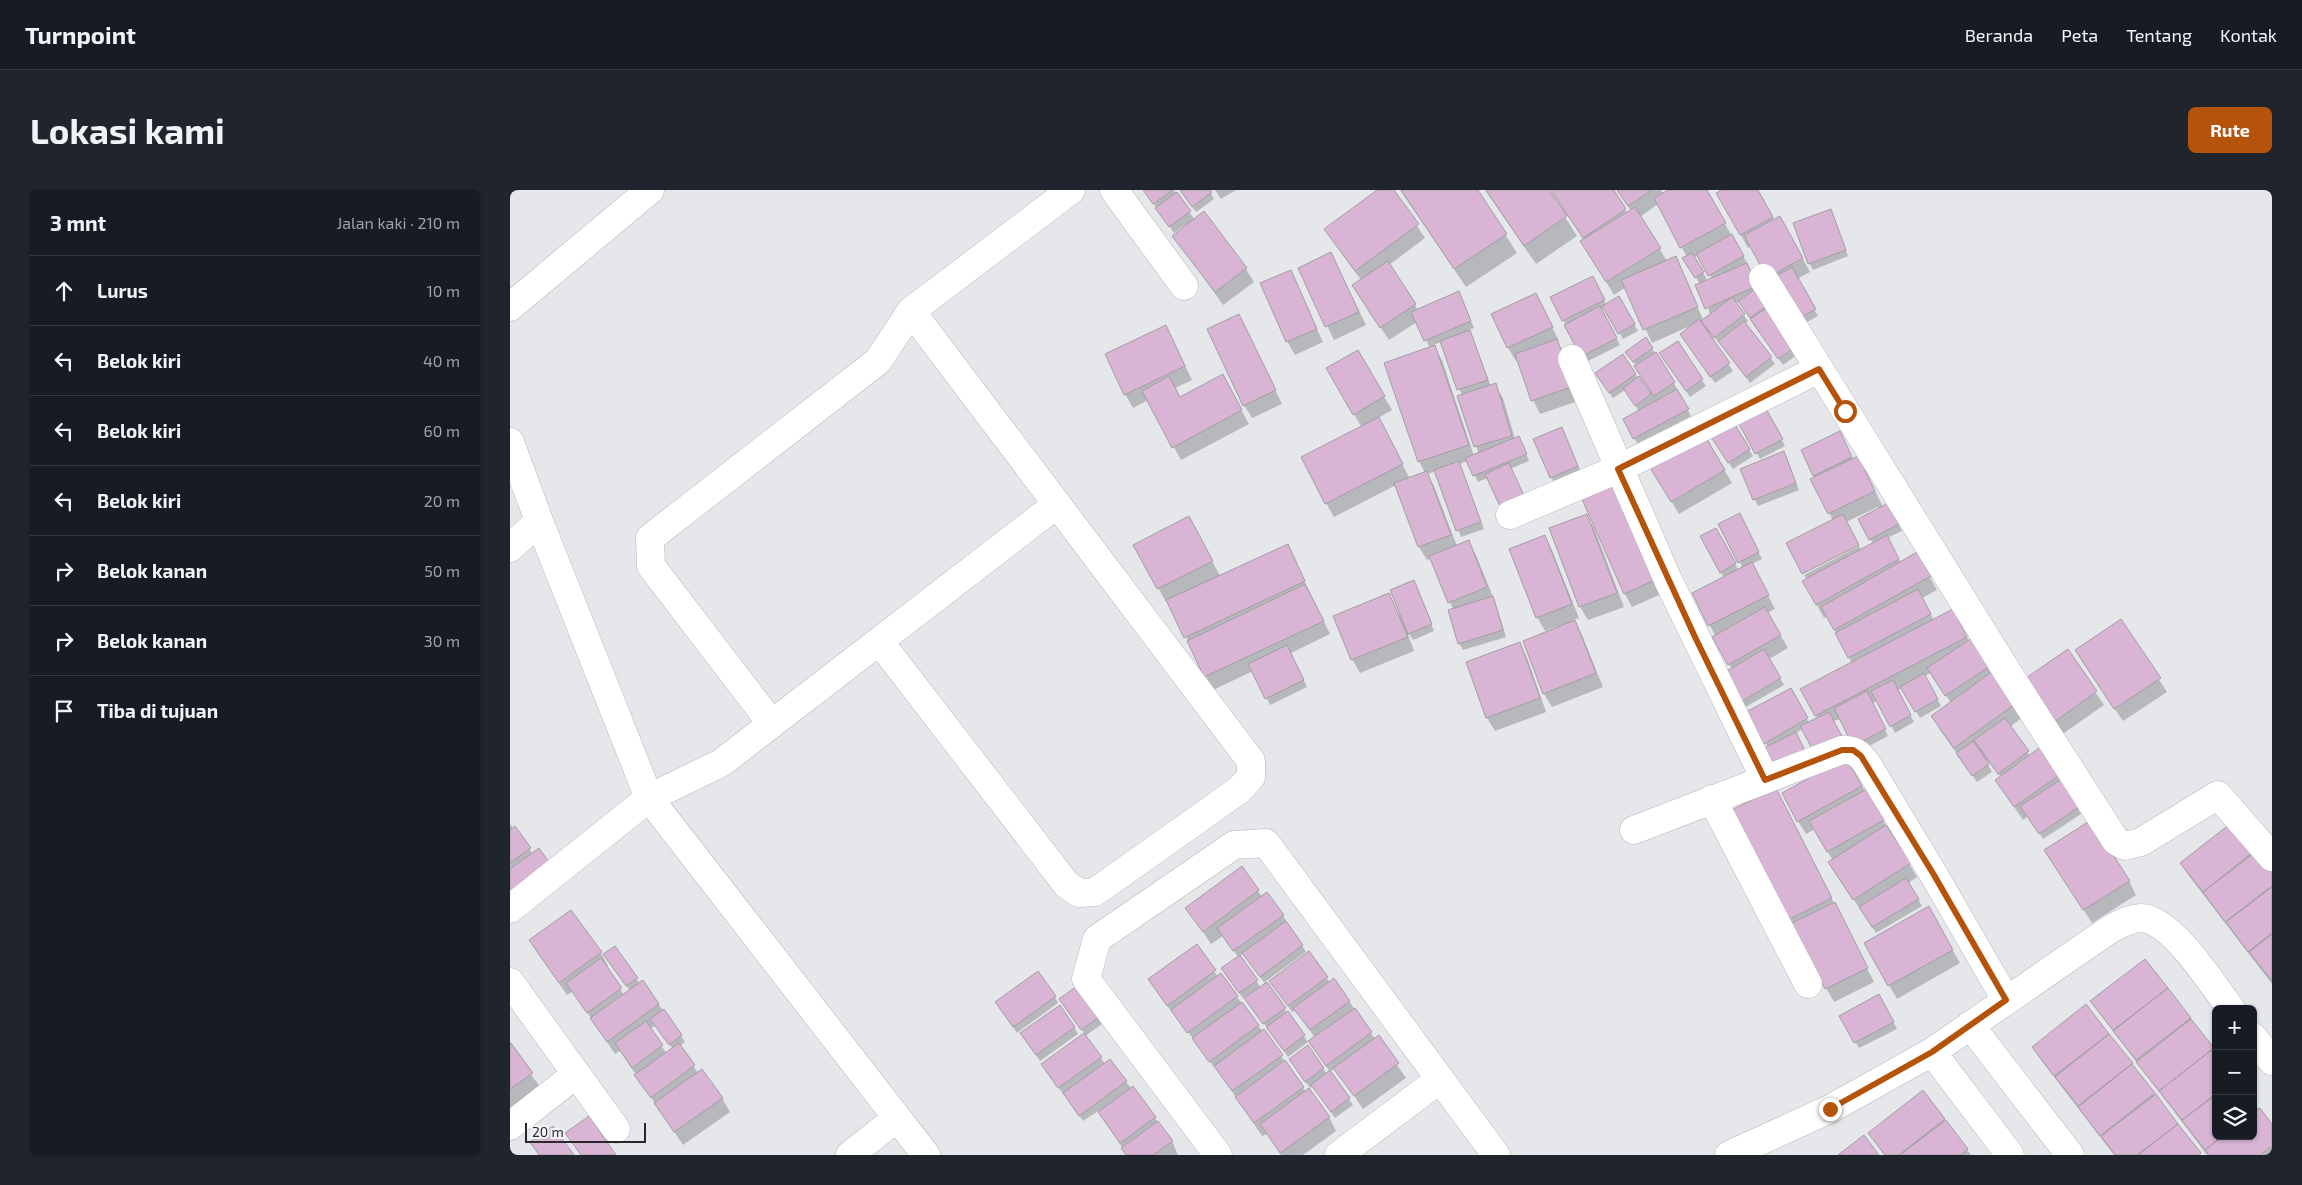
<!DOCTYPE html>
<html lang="id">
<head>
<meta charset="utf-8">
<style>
	body { margin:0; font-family:"Exo 2",sans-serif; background:#20242c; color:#f1f3f6 }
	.controls { position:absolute; right:15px; bottom:15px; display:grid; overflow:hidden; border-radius:8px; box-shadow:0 1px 4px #0004 }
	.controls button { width:45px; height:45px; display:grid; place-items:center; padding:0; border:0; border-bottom:1px solid #363941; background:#171b24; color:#f1f3f6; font:25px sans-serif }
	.scale { position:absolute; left:15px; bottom:12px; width:121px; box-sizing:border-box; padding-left:5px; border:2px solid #29292b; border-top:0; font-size:14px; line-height:18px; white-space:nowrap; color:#29292b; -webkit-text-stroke:4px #f3f4f8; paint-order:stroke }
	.stop { position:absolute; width:15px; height:15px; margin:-11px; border:4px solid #b45309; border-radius:50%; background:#fff }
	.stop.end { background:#b45309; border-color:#fff; box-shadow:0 1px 5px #0008 }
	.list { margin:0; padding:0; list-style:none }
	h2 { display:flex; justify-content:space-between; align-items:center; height:65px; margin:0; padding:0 20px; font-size:21px }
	h2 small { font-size:16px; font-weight:400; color:#9ea1a6 }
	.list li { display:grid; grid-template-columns:32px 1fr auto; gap:15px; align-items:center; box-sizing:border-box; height:70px; padding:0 20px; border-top:1px solid #363941 }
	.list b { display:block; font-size:19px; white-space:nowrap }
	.list em { font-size:16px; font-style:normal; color:#9ea1a6 }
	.icon { flex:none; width:28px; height:28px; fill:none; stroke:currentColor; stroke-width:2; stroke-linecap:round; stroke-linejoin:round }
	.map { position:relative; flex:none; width:1762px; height:965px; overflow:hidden; border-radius:8px }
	header { display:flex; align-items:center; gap:30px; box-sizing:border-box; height:70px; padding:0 25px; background:#171b24; border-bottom:1px solid #363941 }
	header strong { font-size:24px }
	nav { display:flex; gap:28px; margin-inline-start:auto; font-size:18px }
	.intro { display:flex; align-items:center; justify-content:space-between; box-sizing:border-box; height:120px; padding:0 30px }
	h1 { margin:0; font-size:35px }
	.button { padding:12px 22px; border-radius:8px; background:#b45309; color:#fff; font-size:18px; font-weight:700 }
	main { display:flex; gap:30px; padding:0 30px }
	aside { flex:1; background:#171b24; border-radius:8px; box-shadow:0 1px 4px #0004 }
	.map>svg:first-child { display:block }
	.shadow { fill:#0003; fill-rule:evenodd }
	.building { fill:#d9b4d5; stroke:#a29fa2 }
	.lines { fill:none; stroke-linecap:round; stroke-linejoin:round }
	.street-casing { stroke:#b6b7bb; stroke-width:29 }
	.street { stroke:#fff; stroke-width:28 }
	.route { stroke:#b45309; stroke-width:6 }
</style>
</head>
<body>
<header>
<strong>Turnpoint</strong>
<nav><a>Beranda</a><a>Peta</a><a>Tentang</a><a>Kontak</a></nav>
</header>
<div class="intro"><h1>Lokasi kami</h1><a class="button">Rute</a></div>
<main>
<aside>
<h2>3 mnt<small>Jalan kaki · 210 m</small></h2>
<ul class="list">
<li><svg class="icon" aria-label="ahead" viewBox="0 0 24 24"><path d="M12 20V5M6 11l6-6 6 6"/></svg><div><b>Lurus</b></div><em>10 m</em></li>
<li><svg class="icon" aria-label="left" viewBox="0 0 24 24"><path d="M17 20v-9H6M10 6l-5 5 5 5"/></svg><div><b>Belok kiri</b></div><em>40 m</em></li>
<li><svg class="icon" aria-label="left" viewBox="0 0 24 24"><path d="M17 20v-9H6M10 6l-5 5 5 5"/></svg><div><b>Belok kiri</b></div><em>60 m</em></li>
<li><svg class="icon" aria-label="left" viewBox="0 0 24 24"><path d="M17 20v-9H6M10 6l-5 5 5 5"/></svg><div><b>Belok kiri</b></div><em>20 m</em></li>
<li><svg class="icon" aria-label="right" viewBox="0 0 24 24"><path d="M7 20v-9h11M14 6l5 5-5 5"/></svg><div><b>Belok kanan</b></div><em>50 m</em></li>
<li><svg class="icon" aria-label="right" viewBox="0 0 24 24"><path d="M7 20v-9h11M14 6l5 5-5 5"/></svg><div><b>Belok kanan</b></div><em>30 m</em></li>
<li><svg class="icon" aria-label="arrive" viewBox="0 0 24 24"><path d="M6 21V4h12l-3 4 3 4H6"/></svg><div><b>Tiba di tujuan</b></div></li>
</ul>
</aside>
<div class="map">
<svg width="1762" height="965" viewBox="0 0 1762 965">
	<rect width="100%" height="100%" fill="#e5e7eb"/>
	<!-- shadow -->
	<path class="shadow" d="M634 0H664L685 30 736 79 744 92 713 115 664 46 676 36 675 35 664 43Z
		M670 0H699L704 9 686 22Z
		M705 0H726L711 9Z
		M869 0H883L915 48 879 75 908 120 952 109 964 138 959 140 981 196 985 195 993 208 1005 249 1012 254 1019 271 968 292 958 271 949 274 974 339 951 347 926 281 917 284 924 296 947 356 958 352 966 365 986 414 996 447 953 460 949 453 943 419 922 368 917 370 909 357 886 295 824 327 816 313 852 238 818 178 847 161 882 220 868 228 900 289 915 283 909 271 920 158 907 132 879 150 851 109V90L815 40ZM931 152 952 205 949 206 969 264 964 266 932 170 923 155Z
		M890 0H967L1007 63 956 97Z
		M975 0H1038L1067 46 1026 74Z
		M1041 0H1102L1117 23 1121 21 1107 0H1151L1154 4 1161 0H1196L1237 73 1249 100 1291 162 1273 175 1229 112 1225 113 1238 131 1235 134 1265 174 1240 193 1210 153 1200 143 1198 144 1223 181 1205 193 1175 150 1180 136 1142 153 1116 97 1104 105 1080 65 1074 50ZM1148 14 1177 67 1178 75 1190 94 1200 124 1193 129 1165 68 1157 71 1130 27ZM1188 65 1202 89 1192 93 1197 89 1183 68Z
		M1209 0H1247L1264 30 1278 41 1300 82 1287 89 1308 126 1290 136 1242 56 1238 58 1208 4 1210 2Z
		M1321 21 1338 66 1303 80 1299 73Z
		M821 64 856 135 824 150 789 78Z
		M780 82 813 152 785 165 777 151Z
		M1086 94 1096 115 1109 108 1128 141 1113 149 1095 118 1091 120 1110 155 1076 172 1041 107Z
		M1026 105 1049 151 1047 152 1055 164 1071 210 1030 224 1023 210 1008 170 1006 171 998 158 983 125Z
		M656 136 682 190 665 198 670 208 720 199 739 234 671 270 638 210 623 218 615 204Z
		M736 139 772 214 742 228 734 215Z
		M1136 149 1164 193 1181 226 1128 255 1114 229 1129 221 1115 200 1103 208 1091 190 1125 184 1139 202 1141 200 1121 168Z
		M1167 153 1196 196 1180 207 1155 169Z
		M1254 217 1275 256 1250 269 1229 231Z
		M1223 234 1243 266 1223 279 1206 254Z
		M1191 240 1222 293 1169 324 1138 272Z
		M1055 245 1071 282 1045 294 1041 287Z
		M1333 249 1343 270 1355 281 1373 317 1378 314 1392 341 1377 348 1391 373 1407 364 1427 400 1412 408 1424 430 1450 434 1459 451 1464 448 1514 526 1500 537 1520 566 1532 558 1571 624 1533 649 1518 626 1513 630 1486 590 1491 587 1477 570 1476 571 1482 582 1467 592 1430 540 1423 527 1441 513 1421 483 1414 486 1431 516 1410 528 1392 498 1387 500 1404 532 1385 543 1368 510 1362 514 1378 546 1348 562 1331 529 1293 539 1258 557 1238 523 1280 499 1299 533 1308 529 1292 500 1342 473 1317 426 1314 428 1294 392 1297 390 1294 385 1349 356 1351 360 1363 354 1350 329 1370 319 1368 317 1336 332 1323 331 1293 261Z
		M1277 269 1289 300 1248 316 1231 280Z
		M1117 306 1158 401 1122 417 1115 404Z
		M1076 325 1084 338 1114 417 1078 430 1070 417 1040 339Z
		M1233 331 1252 369 1242 374 1265 419 1257 423 1278 458 1259 469 1274 495 1234 518 1222 479 1204 448 1206 447 1183 403 1214 388 1191 347 1206 340 1229 381 1233 378 1210 334Z
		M686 341 710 386 777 355 820 444 781 463 797 497 760 515 743 481 703 500 658 411 656 412 625 356Z
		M1034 346 1042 360 1069 428 1064 430 1072 445 1093 497 1042 517 1034 504 1014 451 1049 438 1048 436 1035 441 1027 427Z
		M907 398 924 441 903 450 898 442H897L904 461 850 483 842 469 878 404 889 425Z
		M1610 431 1657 502 1613 531 1574 474Z
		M1009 454 1017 467 1036 522 985 541 977 528 957 472Z
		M1558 461 1594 515 1544 550 1515 509Z
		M1336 569 1407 687 1398 693 1412 716 1366 743 1328 686 1323 671 1305 639 1296 644 1288 631Z
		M1273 613 1364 792 1324 812 1278 731Z
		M1724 632 1762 681V794L1679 686 1671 673Z
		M0 634 23 664 0 713Z
		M1543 673 1619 691 1626 705 1582 733Z
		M732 678 752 707 773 726 796 762 755 792 798 852 778 867 735 807 733 808 716 785 728 767 713 746 701 754 677 718ZM734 763 755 794 751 798 729 766Z
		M1418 718 1450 773 1387 809 1355 753Z
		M20 751 91 763 98 776 96 778 114 805 120 801 98 771 126 788 130 794 133 792 171 846 175 852 170 856 188 883 212 908 220 922 173 955 110 861 105 864 63 801 57 805ZM145 836 163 859 157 864 140 839Z
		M687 756 708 787 727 807 771 866 796 902 819 927 826 941 793 965H771L757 944 752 946 705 876 704 877 683 848 666 828 639 790Z
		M799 763 820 793 839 811 865 849 868 847 896 888 853 919 825 878 820 882 804 858 805 848 786 820 782 822 765 797Z
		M1635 771 1706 863V946H1743V912L1762 936V965H1697L1590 824 1582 811Z
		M1369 806 1387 839 1349 858 1331 826Z
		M545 807 548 813 507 843 486 812Z
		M554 816 588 828 592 834 575 846 595 874 616 892 645 928 662 951 668 965H617L588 921 573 931 532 875 575 844Z
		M1576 816 1691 965H1604L1531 870 1523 857Z
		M564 837 568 844 530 871 511 843Z
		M0 855 30 897 0 918Z
		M797 857 817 884 820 882 843 915 825 928 803 896 800 898 784 876Z
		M1412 902 1461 965H1374L1359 943Z"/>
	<!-- building -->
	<path class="building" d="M633 0H663L643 14Z
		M670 0H700L702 2 682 17Z
		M867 0H884L909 34 845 81 814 39Z
		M891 0H968L997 44 944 79Z
		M976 0H1039L1057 26 1014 56Z
		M1041 0H1104L1116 19 1073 48Z
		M1107 0H1142L1118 16Z
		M1158 0H1197L1216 33 1170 58 1144 8Z
		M1212 0H1248L1263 27 1230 45 1206 3Z
		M667 2 681 21 659 37 645 18Z
		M1125 17 1151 58 1096 92 1070 51Z
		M1321 19 1336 60 1298 74 1283 33Z
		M694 21 737 78 705 102 662 46Z
		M1270 26 1293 68 1257 88 1234 45Z
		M1222 44 1234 66 1198 86 1186 64Z
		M821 62 849 122 815 137 788 78Z
		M1182 63 1194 82 1185 88 1172 68Z
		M1166 66 1188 117 1133 140 1111 90Z
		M878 71 906 114 870 138 842 95Z
		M1237 73 1247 96 1195 119 1185 95Z
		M1282 77 1306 119 1286 130 1262 88Z
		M781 80 807 139 776 152 750 93Z
		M1083 86 1095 110 1052 131 1040 107Z
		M1248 97 1260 114 1240 128 1228 111Z
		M949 101 961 131 914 151 901 122Z
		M1026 103 1043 137 997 158 981 124Z
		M1109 106 1125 134 1108 144 1092 116Z
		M1222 107 1235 124 1204 148 1191 131Z
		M1261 115 1288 155 1268 169 1240 129Z
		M1090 116 1107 148 1071 167 1054 135Z
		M729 124 766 200 733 216 697 139Z
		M1189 129 1220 173 1200 187 1170 144Z
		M1234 131 1262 167 1236 187 1208 151Z
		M656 135 675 176 614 205 595 164Z
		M960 140 978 190 947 200 930 151Z
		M1136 147 1143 158 1123 172 1115 162Z
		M1047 149 1064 196 1021 211 1005 164Z
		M1168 151 1193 189 1176 201 1149 163Z
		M925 155 959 255 908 272 874 173Z
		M848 160 875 206 843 225 816 178Z
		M1146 162 1165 192 1144 206 1124 176Z
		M1113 164 1126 184 1099 203 1085 183Z
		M713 184 732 220 662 258 632 201 659 186 670 207Z
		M1129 186 1141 204 1125 216 1113 198Z
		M986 193 1002 246 964 257 947 206Z
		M1167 199 1179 219 1123 249 1113 229Z
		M1254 215 1273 249 1245 264 1227 230Z
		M869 227 893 274 815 314 791 267Z
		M1224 233 1240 259 1218 273 1201 247Z
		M1052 237 1068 276 1040 288 1023 249Z
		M1191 239 1215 280 1161 312 1136 271Z
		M1330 241 1342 267 1303 286 1291 260Z
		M1009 246 1017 264 963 286 955 268Z
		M1274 261 1286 293 1243 310 1230 279Z
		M1348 266 1365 301 1318 324 1300 289Z
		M949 271 971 332 946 341 924 280Z
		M999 273 1016 310 992 321 975 284Z
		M917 281 941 345 908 357 884 293Z
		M1109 291 1151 387 1114 404 1071 307Z
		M1378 313 1389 334 1359 350 1348 329Z
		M1230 323 1249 362 1228 373 1208 334Z
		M1077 324 1107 403 1069 417 1039 338Z
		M1333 324 1349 355 1292 384 1276 353Z
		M679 326 703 371 647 399 623 355Z
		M1206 338 1226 373 1210 383 1190 346Z
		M1035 345 1062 414 1026 428 999 359Z
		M1377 345 1389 369 1306 415 1292 391Z
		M959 350 977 397 938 413 919 366Z
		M778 354 795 391 674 448 656 410Z
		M1407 362 1421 386 1324 440 1311 417Z
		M1242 372 1259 405 1198 436 1182 403Z
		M904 390 922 434 898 444 880 400Z
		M795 394 814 431 694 487 677 451Z
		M1408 399 1421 424 1338 468 1325 443Z
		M879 403 898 447 841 470 823 426Z
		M983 406 993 440 948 454 938 420Z
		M1255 417 1271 445 1218 475 1202 447Z
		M1443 419 1457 447 1305 526 1290 499Z
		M1611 429 1651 488 1604 519 1565 460Z
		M1065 430 1086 483 1033 504 1013 451Z
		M1465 446 1483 474 1435 506 1417 478Z
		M1010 452 1030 508 976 528 956 472Z
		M777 455 794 490 755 509 738 474Z
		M1254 459 1271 488 1229 513 1212 484Z
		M1558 459 1587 501 1536 538 1506 495Z
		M1484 480 1508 512 1444 558 1421 526Z
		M1414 483 1428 509 1405 522 1390 497Z
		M1383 490 1401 525 1380 537 1361 501Z
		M1281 498 1298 528 1254 554 1236 522Z
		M1357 501 1376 539 1343 556 1324 518Z
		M1319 522 1334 550 1306 566 1290 536Z
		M1495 528 1519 561 1488 584 1464 550Z
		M1286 542 1297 565 1265 581 1254 558Z
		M1463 551 1479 574 1462 586 1446 563Z
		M1532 556 1551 584 1504 617 1485 590Z
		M1336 568 1352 596 1287 632 1272 603Z
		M1550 590 1569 617 1529 644 1510 616Z
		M1266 598 1322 708 1276 731 1220 621Z
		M1357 599 1374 630 1317 662 1299 631Z
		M1581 630 1620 691 1573 720 1534 660Z
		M1725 630 1747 659 1693 702 1670 673Z
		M1376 635 1401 673 1343 710 1318 672Z
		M5 636 21 658 0 673V640Z
		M29 658 41 675 0 704V679Z
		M1748 660 1762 679V696L1715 732 1693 702Z
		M732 676 749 700 693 742 675 718Z
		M1396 688 1409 709 1362 737 1349 717Z
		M1762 697V743L1738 762 1716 732Z
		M757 702 774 725 723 761 707 738Z
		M1325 712 1358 778 1315 799 1282 733Z
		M1419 716 1443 760 1378 796 1354 753Z
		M61 720 92 762 49 793 19 750Z
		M776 731 793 755 750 787 732 763Z
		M1762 744V791L1739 762Z
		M687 754 706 780 657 816 638 789Z
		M105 756 128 788 116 796 93 764Z
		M799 761 818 787 778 816 759 791Z
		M730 765 748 790 729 803 711 778Z
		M91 768 112 798 77 823 56 793Z
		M1635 769 1658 798 1603 840 1580 811Z
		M528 781 546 806 503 837 485 812Z
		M711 783 728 806 677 843 661 820Z
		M824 788 840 811 800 840 783 818Z
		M133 790 149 814 97 852 80 828Z
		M757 792 776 818 753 834 734 808Z
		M567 796 589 827 571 840 549 809Z
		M1658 798 1681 828 1626 870 1603 841Z
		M1369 804 1384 832 1344 853 1329 826Z
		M732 812 749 835 699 872 682 848Z
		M1576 814 1599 844 1544 886 1522 857Z
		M550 815 565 837 526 865 510 843Z
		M845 818 862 842 816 876 798 851Z
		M154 819 172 845 159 855 140 829Z
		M778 821 795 845 774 861 756 837Z
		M1681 829 1704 858 1649 901 1626 872Z
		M136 831 153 855 122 878 105 853Z
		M754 839 773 865 722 901 704 876Z
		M574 843 592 867 548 898 531 874Z
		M1599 844 1623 873 1568 916 1545 887Z
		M869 845 889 873 844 906 823 878Z
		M1 853 23 883 0 899V854Z
		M169 853 185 875 141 908 124 885Z
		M798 855 814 878 795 892 779 869Z
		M1704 858 1706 861V904L1672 930 1649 901Z
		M600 869 617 891 569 926 553 903Z
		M775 870 794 897 744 933 725 907Z
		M1622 874 1645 903 1590 946 1568 917Z
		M192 879 213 908 164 942 144 913Z
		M820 880 840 908 821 922 801 895Z
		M623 896 646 927 610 953 588 922Z
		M799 898 820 927 770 963 750 934Z
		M1413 900 1435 929 1389 965H1375L1358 943Z
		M1646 904 1668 934 1627 965H1605L1591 946Z
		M1706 905V946H1712L1695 960 1672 930Z
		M1750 918 1762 934V956L1750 965H1699L1695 960 1713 946H1743V923Z
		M79 926 106 965H71L55 943Z
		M1436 930 1458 959 1451 965H1390Z
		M648 931 663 951 643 965H616L611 958Z
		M1668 934 1691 963 1689 965H1628Z
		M43 936 64 965H29L20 952Z
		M1354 945 1369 965H1328Z"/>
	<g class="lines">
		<!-- street casing -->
		<g class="street-casing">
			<path id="street" d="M604 0 674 96
				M1253 88 1498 483 1606 651 1615 656 1631 652 1708 605 1762 667
				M0 117 140 0
				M1062 169 1158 390 1255 589
				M0 252 29 331 139 608 416 965
				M1000 325 1108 279 1309 179
				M0 358 29 331
				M369 451 557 695 569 703 585 702 729 600 741 587V571L401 121
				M262 534 141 376 140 348 368 171 401 121 561 0
				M1202 609 1298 794
				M1124 640 1332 560C1344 559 1350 564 1357 574L1424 685 1496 810
				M0 719 139 608 211 573 546 315
				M0 792 106 939
				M1460 835 1560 965
				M1743 847 1762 871
				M1422 862 1500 965
				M0 936 65 885
				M340 965 387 928
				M708 965 576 789 587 749 724 655 756 653 986 965
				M829 965 929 890
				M1219 965 1320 919 1422 862 1599 740C1610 734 1625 725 1638 729 1668 739 1702 794 1721 819"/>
		</g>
		<!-- street -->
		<use href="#street" class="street"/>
	</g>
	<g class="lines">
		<!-- route -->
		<path class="route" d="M1320 919 1422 862 1496 810 1424 685 1351 566 1343 560H1332L1255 590 1185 447 1108 279 1309 179 1335 221"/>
	</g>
</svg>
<div class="controls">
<button>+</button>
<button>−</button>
<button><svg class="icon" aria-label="layers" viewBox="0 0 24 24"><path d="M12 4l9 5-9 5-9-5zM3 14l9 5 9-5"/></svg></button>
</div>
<div class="scale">20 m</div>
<div class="stop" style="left:1335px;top:221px"></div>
<div class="stop end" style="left:1320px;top:919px"></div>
</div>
</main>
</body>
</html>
